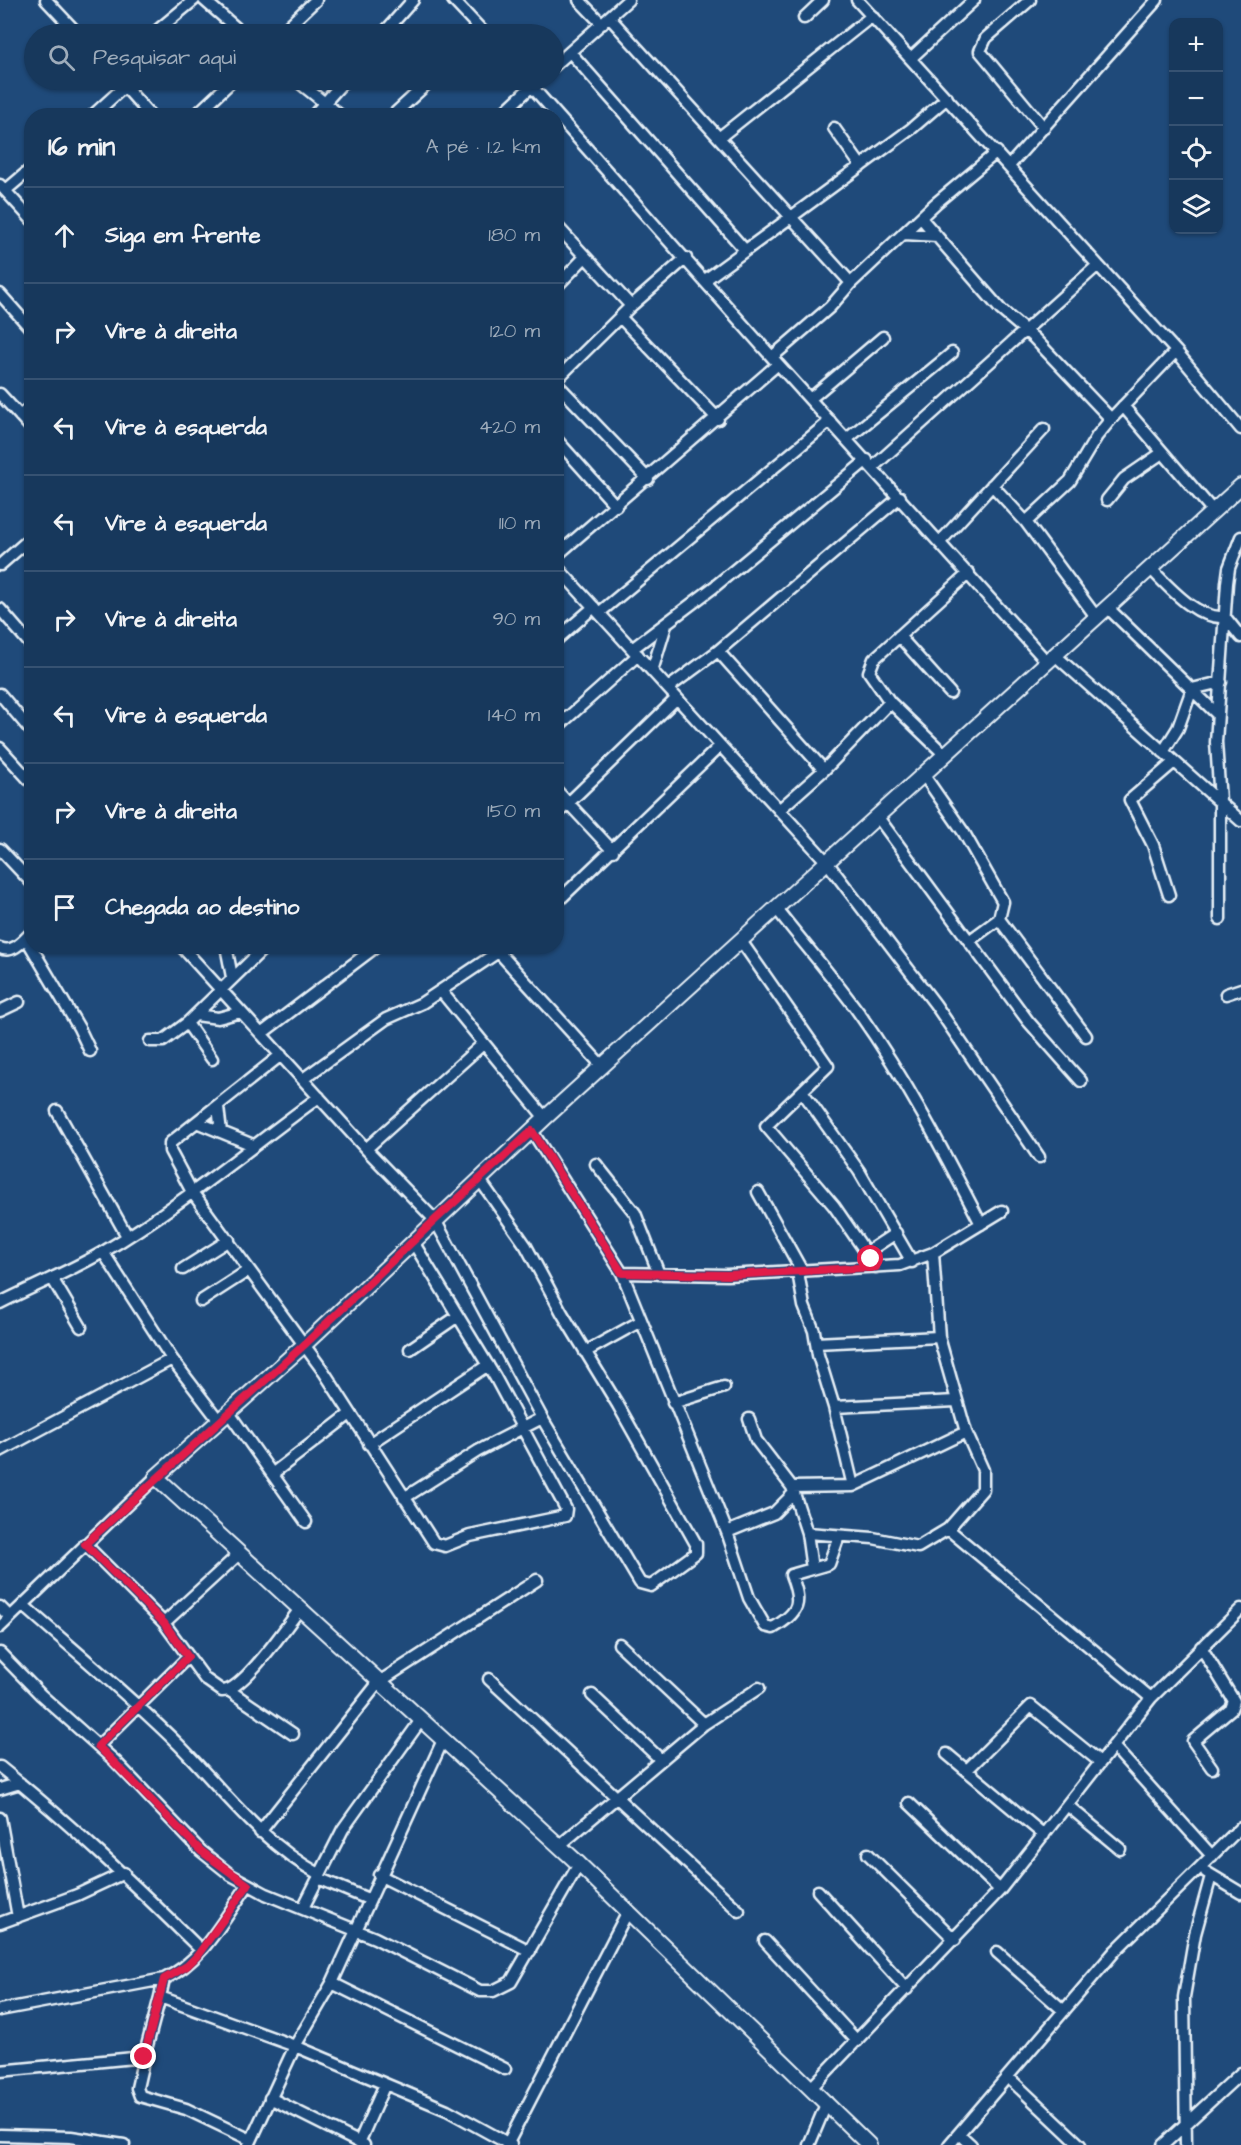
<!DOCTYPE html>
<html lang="pt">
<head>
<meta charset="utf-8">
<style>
	body { margin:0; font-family:"Architects Daughter",sans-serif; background:#244365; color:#f1f3f6 }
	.controls { position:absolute; right:18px; top:18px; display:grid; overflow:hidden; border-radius:12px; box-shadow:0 2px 4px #0004 }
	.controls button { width:54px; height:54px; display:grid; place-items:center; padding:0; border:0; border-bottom:2px solid #365272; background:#17385c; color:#f1f3f6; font:30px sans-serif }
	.stop { position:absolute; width:18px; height:18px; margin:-14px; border:4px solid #e11d48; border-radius:50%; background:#fff }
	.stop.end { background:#e11d48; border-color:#fff; box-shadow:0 2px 6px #0008 }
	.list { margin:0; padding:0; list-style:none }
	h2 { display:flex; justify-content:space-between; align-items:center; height:78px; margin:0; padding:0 24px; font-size:26px }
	h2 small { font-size:20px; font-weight:400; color:#9eacbb }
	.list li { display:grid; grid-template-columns:39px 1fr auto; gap:18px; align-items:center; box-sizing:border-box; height:96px; padding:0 24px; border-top:2px solid #365272 }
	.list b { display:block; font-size:22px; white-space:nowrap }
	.list em { font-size:20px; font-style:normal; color:#9eacbb }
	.icon { flex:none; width:33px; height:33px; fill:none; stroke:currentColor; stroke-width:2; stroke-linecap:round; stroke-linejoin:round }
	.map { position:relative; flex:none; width:1241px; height:2145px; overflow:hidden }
	.search { position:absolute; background:#17385c; box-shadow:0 2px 4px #0004; left:24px; top:24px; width:540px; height:66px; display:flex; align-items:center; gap:15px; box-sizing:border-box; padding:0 21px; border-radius:33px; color:#9eacbb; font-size:22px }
	.panel { position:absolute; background:#17385c; box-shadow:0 2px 4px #0004; left:24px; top:108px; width:540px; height:846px; border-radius:24px }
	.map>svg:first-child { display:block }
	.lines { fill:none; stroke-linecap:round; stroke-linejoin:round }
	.minor-casing { stroke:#e8f1f8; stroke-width:15 }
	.tertiary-casing { stroke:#e8f1f8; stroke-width:18 }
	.minor { stroke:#1f4a7a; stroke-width:10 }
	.tertiary { stroke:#1f4a7a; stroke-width:14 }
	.route { stroke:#e11d48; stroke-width:8 }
</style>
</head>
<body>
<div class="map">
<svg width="1241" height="2145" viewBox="0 0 1241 2145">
	<rect width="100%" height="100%" fill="#1f4a7a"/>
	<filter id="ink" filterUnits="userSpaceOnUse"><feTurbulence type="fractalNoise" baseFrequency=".0167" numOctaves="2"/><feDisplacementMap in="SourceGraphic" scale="12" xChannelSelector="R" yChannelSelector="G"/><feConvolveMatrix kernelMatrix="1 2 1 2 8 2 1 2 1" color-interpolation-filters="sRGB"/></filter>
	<g filter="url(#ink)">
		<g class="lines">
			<!-- minor casing -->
			<g class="minor-casing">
				<path id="minor" d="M46 0 78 34
					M204 0 243 34
					M453 0 485 34
					M579 0 602 24
					M857 0 1176 351 1241 429
					M1030 0 986 38 980 51 1044 128
					M609 17 851 283
					M804 18 823 0
					M153 34 194 0
					M280 34 316 0
					M383 34 413 0
					M570 52 744 249
					M911 58 974 0
					M554 66 628 0
					M119 80 151 116
					M296 80 341 116
					M526 80 778 364 1048 663
					M92 116 125 86
					M195 116 233 80
					M313 116 345 80
					M392 116 431 80
					M500 116 538 80
					M834 128 861 166
					M720 137 872 16
					M1009 166 1157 0
					M0 185 32 220
					M6 190 32 168
					M921 218 1001 310 1034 338 1111 419
					M556 225 631 306
					M905 234 937 236
					M705 280 911 129 947 98
					M556 287 585 257
					M0 294 32 330
					M620 317 718 419
					M772 357 830 307 851 283 936 203 997 152
					M556 380 631 306 686 258
					M556 383 648 479
					M0 394 32 429
					M810 399 883 337
					M1123 406 1213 511
					M20 416 32 405
					M556 439 616 506
					M847 439 952 353
					M873 467 1098 265
					M992 485 1026 522 1097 618
					M1107 500 1124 479 1162 453
					M1026 522 1070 481 1097 436 1111 419 1176 351
					M940 542 1044 429
					M556 556 778 364
					M0 565 32 537
					M556 566 826 861 935 1004 1039 1157
					M1151 569C1169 587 1197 620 1225 617L1241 637
					M1108 608 1218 715
					M0 609 32 646
					M599 613 830 421
					M899 636 950 693
					M556 640 594 607
					M632 649 714 587 867 460
					M718 651 824 770
					M1056 656 1241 821
					M652 671 666 625
					M668 688 718 651 900 497
					M0 694 32 732
					M890 702 945 755
					M556 728 638 655
					M0 748 32 783
					M1163 752 1178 728 1192 689 1221 682
					M923 774 964 833 1003 902 999 919 969 941
					M556 790 613 851
					M779 810 824 770 890 702 869 672 874 659 969 573
					M556 815 677 698
					M877 816 1028 1021 1081 1081
					M0 849 32 883
					M1169 895 1153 845 1130 800 1173 763
					M556 903 720 746
					M776 908C803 943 833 977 859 1013 906 1079 944 1152 981 1224
					M999 919 1086 1036
					M1220 919V801L1216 742 1227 583 1229 568 1241 537
					M26 938 79 1028 90 1051
					M741 941 828 1066 766 1126 834 1206 876 1267
					M181 946 366 1149 435 1220 542 1418 640 1583 651 1586 696 1553V1544L618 1405 562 1313 526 1246 480 1180
					M226 946 232 977
					M493 946 603 1067
					M0 948C13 954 23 941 32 932
					M441 991 545 1118
					M1226 994 1241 989
					M0 1011 19 1002
					M196 1015 218 1018 241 1012
					M187 1023 212 1059
					M261 1034 377 946
					M150 1041H163L187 1023 266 946
					M281 1055 170 1143V1151L192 1192 324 1372 434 1543 445 1546 470 1536 565 1516 566 1509 495 1377 413 1242
					M303 1079 386 1019 422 1003 507 946
					M802 1091 859 1171 912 1262
					M218 1107 221 1132
					M57 1111 127 1236
					M199 1123 253 1145
					M532 1131 622 1273 727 1532 749 1598 765 1626 773 1628C800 1612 802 1603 791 1575L829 1564 839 1536
					M366 1149 483 1044
					M596 1164 635 1213 659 1274
					M758 1192 802 1271
					M103 1252 172 1359 220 1422
					M867 1252 896 1233
					M183 1269 229 1240
					M798 1272 804 1306 814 1331 818 1355 834 1407 853 1486
					M622 1273 727 1275 900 1265 933 1253 1002 1211
					M52 1278 81 1327
					M201 1301 249 1270
					M0 1303C34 1286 70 1271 103 1252 179 1207 248 1149 319 1097
					M816 1343 939 1337
					M410 1349 458 1316
					M585 1352 641 1321
					M673 1403 724 1387
					M834 1407 956 1401
					M229 1413 306 1522
					M749 1419 756 1440 792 1487 853 1486 966 1432
					M369 1444 488 1365
					M0 1451 172 1359
					M272 1474 350 1414
					M792 1487 807 1533 812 1569
					M404 1498 478 1451 542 1418
					M948 1529 1151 1698
					M727 1532 774 1513 794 1493
					M807 1533 873 1538 918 1547 948 1529 983 1489V1470L966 1432 939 1337 933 1253
					M85 1544 164 1623 205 1679 222 1691C242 1692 286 1627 300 1609
					M23 1605C75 1651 130 1696 179 1745 224 1791 262 1843 319 1874
					M0 1607 10 1617
					M164 1623 239 1554
					M0 1627 156 1477
					M619 1644 704 1724
					M1201 1647 1234 1701 1231 1709 1193 1741 1212 1768
					M0 1653 41 1695 115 1761 201 1851 231 1875 266 1894 375 1938 480 1991H493L511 1982 579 1864
					M489 1679 739 1911
					M230 1691 293 1734
					M592 1695 660 1759
					M98 1746 188 1657
					M1113 1746 1212 1856
					M947 1754 1044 1835
					M0 1767C71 1824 136 1886 201 1950
					M967 1770 1031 1706 1100 1762
					M0 1789 20 1783
					M909 1803 1000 1890
					M1067 1805 1120 1849
					M0 1818 18 1917
					M260 1832 379 1682 537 1580
					M559 1846 704 1724 759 1688
					M868 1854 955 1940
					M1206 1872 1241 1893
					M379 1875 530 1951
					M318 1878 368 1899
					M818 1891 907 1989
					M303 1908 343 1829 421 1720
					M0 1923 77 1895 124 1873
					M765 1941 857 2041
					M997 1952 1064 2011
					M164 1979 160 1997 295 2046 447 2110 511 2145
					M332 1983 505 2069
					M0 2010 164 1979C202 1962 224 1919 248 1885
					M144 2057 137 2088 140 2096 186 2109 251 2140
					M0 2071 144 2057 160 1997
					M1008 2077 1080 2145
					M812 2087 1000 1890 1151 1698 1241 1609
					M270 2098 364 2145
					M959 2134 971 2145
					M0 2135 71 2137 124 2145
					M359 2143 385 2084
					M249 2145 295 2046 332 1983 443 1740
					M507 2145 627 1913
					M809 2145 827 2102
					M949 2145 1115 1951 1241 1827
					M1163 2145 1241 2073
					M1186 2145 1184 1997 1195 1934 1211 1876"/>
			</g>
			<!-- tertiary casing -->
			<g class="tertiary-casing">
				<path id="tertiary" d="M869 2145 579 1864 156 1477 304 1345 545 1118 1241 486"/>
			</g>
			<!-- minor -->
			<use href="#minor" class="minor"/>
			<!-- tertiary -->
			<use href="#tertiary" class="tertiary"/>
		</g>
	</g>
	<g class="lines" filter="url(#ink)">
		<!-- route -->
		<path class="route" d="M144 2057 164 1979 187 1966 197 1956 248 1885 201 1851 98 1746 188 1657 164 1623 85 1544 304 1345 435 1220 532 1131 622 1273 728 1275 876 1267 871 1259"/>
	</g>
</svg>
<div class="controls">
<button>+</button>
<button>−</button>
<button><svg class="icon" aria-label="locate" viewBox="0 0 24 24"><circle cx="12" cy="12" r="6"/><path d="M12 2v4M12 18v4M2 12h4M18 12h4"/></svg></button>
<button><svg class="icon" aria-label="layers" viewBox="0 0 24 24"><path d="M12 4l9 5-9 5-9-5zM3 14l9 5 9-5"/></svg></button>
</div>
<div class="stop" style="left:871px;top:1259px"></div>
<div class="stop end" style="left:144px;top:2057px"></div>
<div class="search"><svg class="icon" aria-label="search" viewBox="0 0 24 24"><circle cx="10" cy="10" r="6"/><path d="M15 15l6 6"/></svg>Pesquisar aqui</div>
<section class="panel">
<h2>16 min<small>A pé · 1.2 km</small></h2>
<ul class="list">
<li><svg class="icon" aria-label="ahead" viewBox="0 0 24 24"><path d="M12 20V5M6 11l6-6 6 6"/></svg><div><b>Siga em frente</b></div><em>180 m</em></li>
<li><svg class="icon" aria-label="right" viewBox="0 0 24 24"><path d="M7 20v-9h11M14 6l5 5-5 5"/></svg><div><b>Vire à direita</b></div><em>120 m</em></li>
<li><svg class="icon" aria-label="left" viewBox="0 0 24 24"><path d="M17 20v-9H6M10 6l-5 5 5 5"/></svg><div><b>Vire à esquerda</b></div><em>420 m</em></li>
<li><svg class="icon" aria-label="left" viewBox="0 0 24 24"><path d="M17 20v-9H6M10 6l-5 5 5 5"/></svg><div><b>Vire à esquerda</b></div><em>110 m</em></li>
<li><svg class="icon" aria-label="right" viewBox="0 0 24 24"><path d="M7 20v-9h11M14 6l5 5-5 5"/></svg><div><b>Vire à direita</b></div><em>90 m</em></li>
<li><svg class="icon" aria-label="left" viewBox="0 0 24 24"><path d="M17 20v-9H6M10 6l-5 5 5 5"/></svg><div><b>Vire à esquerda</b></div><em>140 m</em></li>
<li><svg class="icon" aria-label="right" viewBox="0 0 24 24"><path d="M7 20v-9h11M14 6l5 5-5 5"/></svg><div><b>Vire à direita</b></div><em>150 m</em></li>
<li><svg class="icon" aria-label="arrive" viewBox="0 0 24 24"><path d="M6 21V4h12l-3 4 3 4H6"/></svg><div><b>Chegada ao destino</b></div></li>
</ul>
</section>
</div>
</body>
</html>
